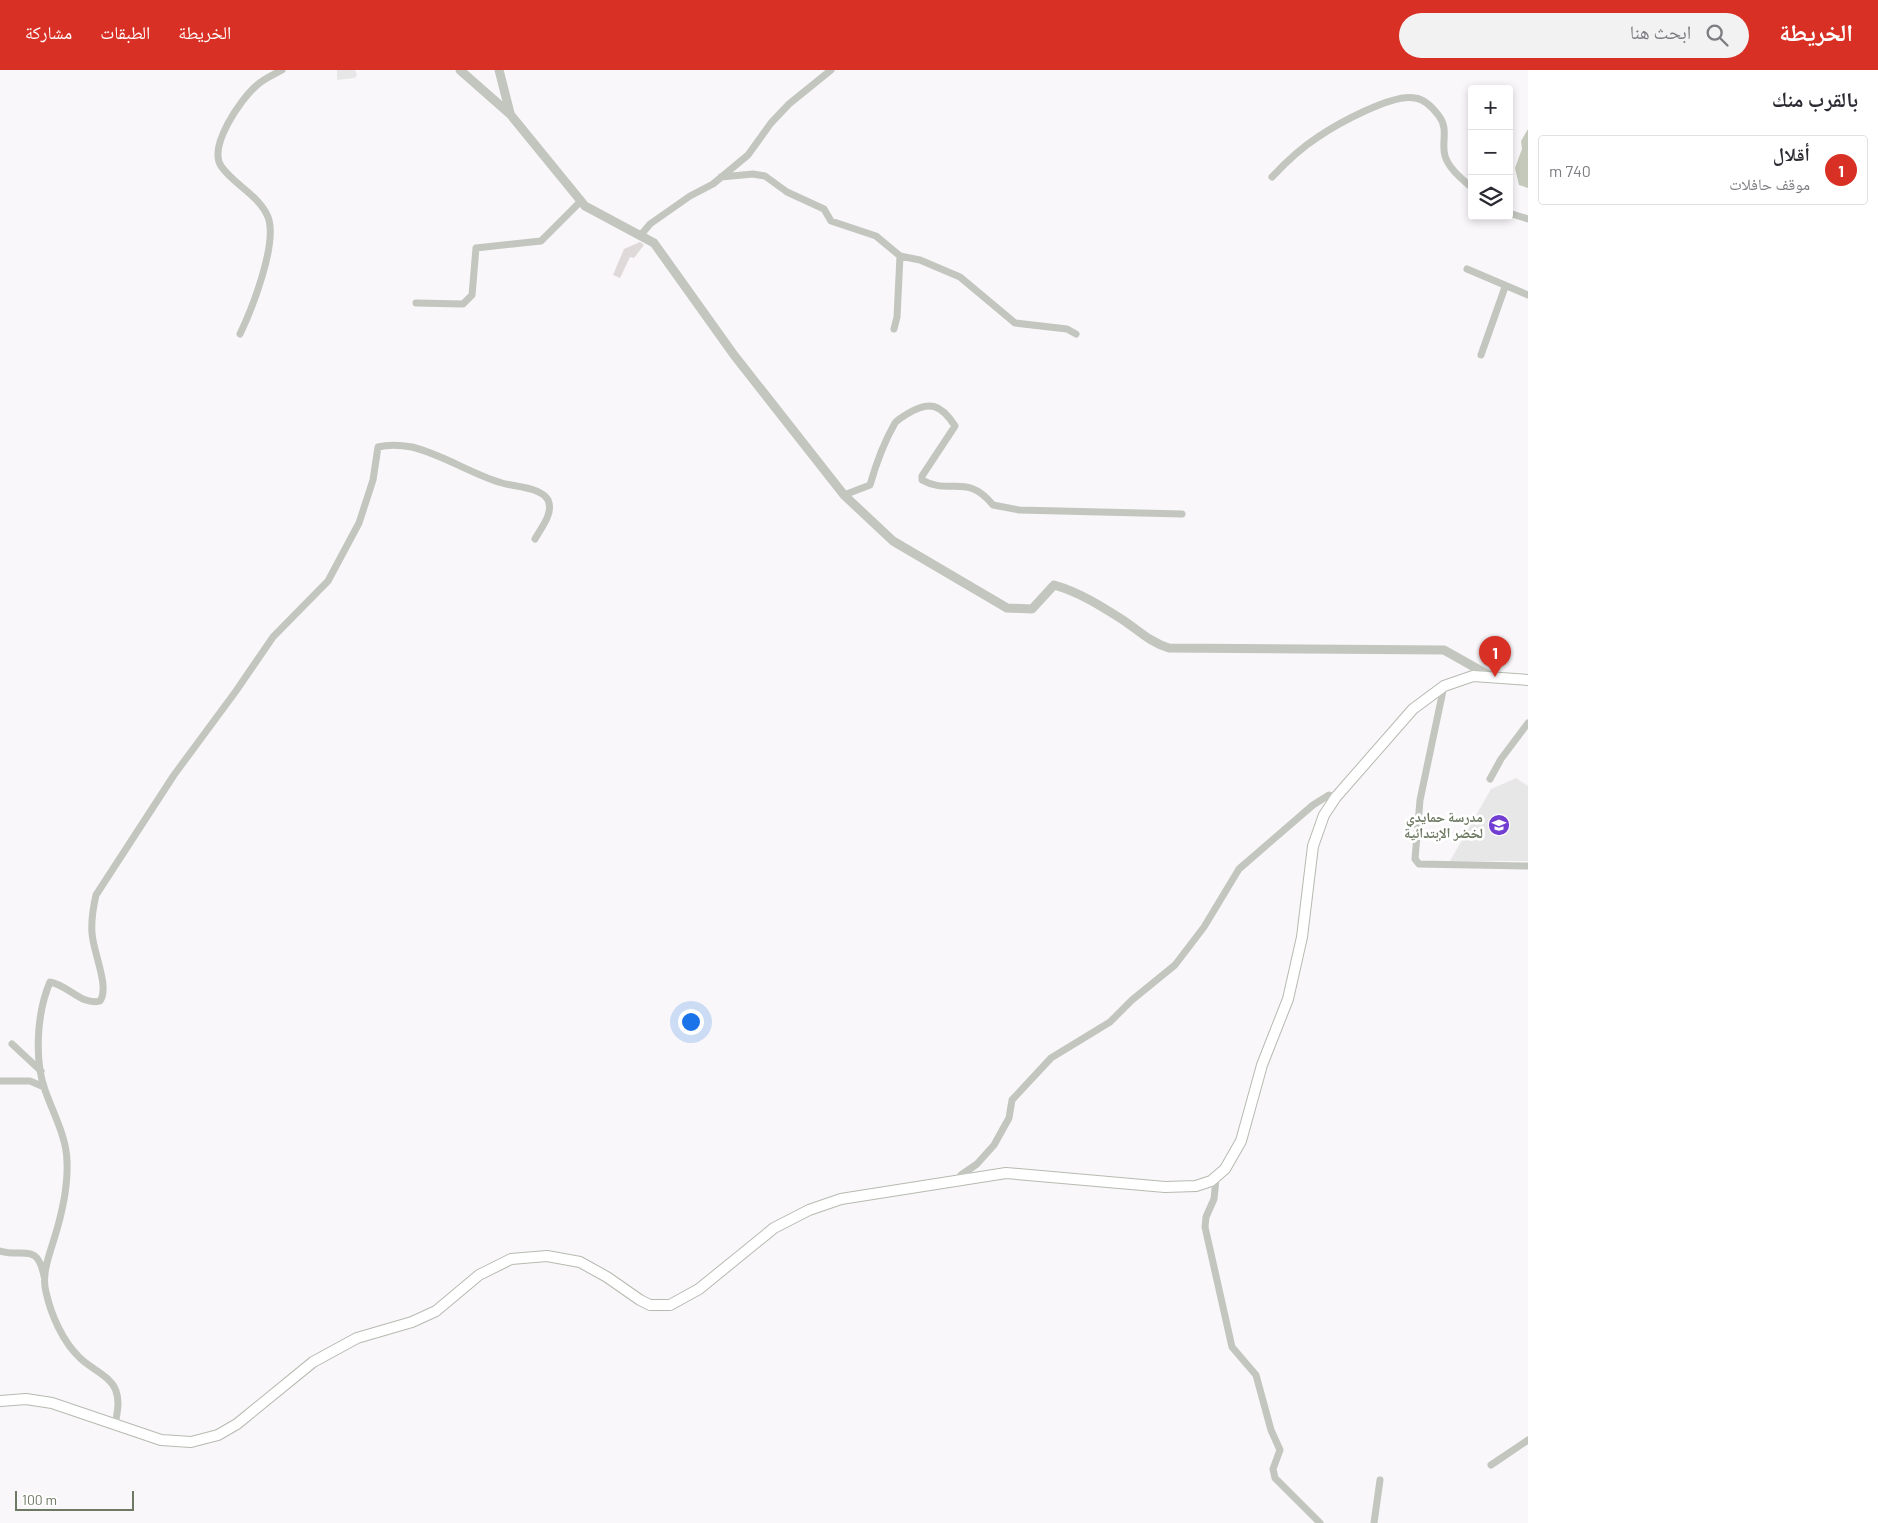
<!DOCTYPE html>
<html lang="ar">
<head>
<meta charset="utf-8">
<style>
	body { margin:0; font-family:Barlow,"Noto Naskh Arabic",sans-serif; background:#f2f2f3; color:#2b2b33; direction:rtl }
	.controls { position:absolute; right:15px; top:15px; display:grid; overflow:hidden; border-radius:5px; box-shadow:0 2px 8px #0003 }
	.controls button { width:45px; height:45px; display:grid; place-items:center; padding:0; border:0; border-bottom:1px solid #e1e1e2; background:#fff; color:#2b2b33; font:25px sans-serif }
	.scale { position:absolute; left:15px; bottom:12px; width:119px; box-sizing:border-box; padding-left:5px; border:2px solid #6d7962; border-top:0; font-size:14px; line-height:18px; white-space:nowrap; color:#6d7962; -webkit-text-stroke:4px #fff; paint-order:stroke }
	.you { position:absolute; left:690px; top:951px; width:18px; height:18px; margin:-12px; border:4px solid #fff; border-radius:50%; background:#1a73e8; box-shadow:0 0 0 8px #1a73e833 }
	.badge { display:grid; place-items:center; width:32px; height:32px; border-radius:50%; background:#d93025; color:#fff; font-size:16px; font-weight:700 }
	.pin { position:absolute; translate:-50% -41px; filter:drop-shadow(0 1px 2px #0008) }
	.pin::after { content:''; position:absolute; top:26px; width:18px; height:15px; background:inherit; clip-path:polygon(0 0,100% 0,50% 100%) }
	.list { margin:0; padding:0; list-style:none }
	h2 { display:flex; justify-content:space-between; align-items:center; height:65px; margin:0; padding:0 20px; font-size:21px }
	h2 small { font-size:16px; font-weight:400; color:#7c7c81 }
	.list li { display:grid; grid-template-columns:32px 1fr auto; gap:15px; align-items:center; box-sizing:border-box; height:70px; margin:0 10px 10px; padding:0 10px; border:1px solid #e1e1e2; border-radius:5px }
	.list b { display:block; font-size:19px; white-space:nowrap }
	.list p { margin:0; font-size:16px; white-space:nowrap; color:#7c7c81 }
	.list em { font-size:16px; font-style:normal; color:#7c7c81 }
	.icon { flex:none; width:28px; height:28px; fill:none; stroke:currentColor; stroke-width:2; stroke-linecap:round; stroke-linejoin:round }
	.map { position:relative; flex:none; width:1528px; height:1453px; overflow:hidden; direction:ltr }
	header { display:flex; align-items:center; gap:30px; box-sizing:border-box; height:70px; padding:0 25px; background:#d93025; color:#fff }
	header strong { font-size:24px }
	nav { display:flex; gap:28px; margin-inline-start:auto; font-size:18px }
	.search { width:350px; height:45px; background:#f2f2f3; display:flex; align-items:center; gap:12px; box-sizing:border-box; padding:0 18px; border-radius:28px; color:#7c7c81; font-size:19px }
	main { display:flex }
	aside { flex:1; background:#fff }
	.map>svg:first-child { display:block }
	.built { fill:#e8e7e7 }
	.green { fill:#e0d9da }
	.water { fill:#c4c9bb }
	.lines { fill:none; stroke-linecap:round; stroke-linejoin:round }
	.secondary-casing { stroke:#b6bbb1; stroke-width:12 }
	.minor { stroke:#c2c6be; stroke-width:7 }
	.tertiary { stroke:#c2c6be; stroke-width:9 }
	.secondary { stroke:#fff; stroke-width:10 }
	.labels { text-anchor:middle; stroke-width:5; stroke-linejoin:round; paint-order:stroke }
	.poi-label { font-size:14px; font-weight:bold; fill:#6d7962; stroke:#fff; text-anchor:end }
</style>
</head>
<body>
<header>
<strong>الخريطة</strong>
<div class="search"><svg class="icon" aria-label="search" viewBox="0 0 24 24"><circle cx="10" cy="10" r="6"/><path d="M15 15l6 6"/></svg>ابحث هنا</div>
<nav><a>الخريطة</a><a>الطبقات</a><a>مشاركة</a></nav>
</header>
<main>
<aside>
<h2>بالقرب منك<small></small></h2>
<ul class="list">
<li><span class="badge">1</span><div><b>أقلال</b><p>موقف حافلات</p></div><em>740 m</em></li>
</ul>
</aside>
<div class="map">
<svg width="1528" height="1453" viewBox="0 0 1528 1453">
	<rect width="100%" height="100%" fill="#f9f7f9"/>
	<!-- built -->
	<path class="built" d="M337 0H355L357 5 355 8 337 10Z
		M1516 708 1528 716V791H1450L1491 719Z"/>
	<!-- green -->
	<path class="green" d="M640 172 644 175 634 188 630 187 620 208 613 205 624 179Z"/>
	<!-- water -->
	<path class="water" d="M1528 59V118L1519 115 1515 98 1522 79 1521 71Z"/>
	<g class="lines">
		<!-- secondary casing -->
		<g class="secondary-casing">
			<path id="secondary" d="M0 1331 26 1329 52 1333 161 1370 191 1372 218 1365 237 1354 313 1292 357 1268 412 1252 436 1241 479 1205 511 1189 547 1186 580 1192 607 1207 640 1230 650 1235H670L699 1219 774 1158 809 1140 841 1129 1006 1103 1165 1117 1196 1116 1211 1111 1225 1099 1241 1071 1262 995 1288 929 1302 867 1313 776 1324 745 1336 727 1413 639 1444 616 1473 606 1528 610"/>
		</g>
		<!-- minor -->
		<path class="minor" d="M721 107 753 104 765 106 787 122 824 139 831 151 876 166 900 186 920 190 960 207 1015 253 1067 259 1076 264
			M1272 107C1286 92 1301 78 1318 67 1337 54 1393 23 1415 28 1425 29 1433 38 1439 46 1449 59 1441 73 1445 86 1449 99 1462 109 1472 118
			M1509 143 1528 149
			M640 166 650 154 690 126 713 114 748 85 771 53 789 34 831 0
			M1467 199 1528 225
			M416 233 463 234 472 225 476 178 541 171 581 131
			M894 259 897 247 900 186
			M240 264C252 239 278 173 268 147 259 125 234 115 221 96 208 76 241 29 256 16 263 9 273 5 282 0
			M1481 285 1505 217
			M844 425 870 415C876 394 884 372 895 353 898 349 903 347 907 344 929 330 941 334 955 356L922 406V410C950 426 966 402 993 435L1019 440 1182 444
			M1444 616 1420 730 1415 789 1419 794 1528 796
			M1490 709 1501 689 1528 653
			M12 974 41 1001
			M0 1011H30L44 1017
			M1216 1109 1214 1129 1206 1147 1205 1157 1232 1277 1256 1305 1271 1360 1280 1380 1273 1399 1275 1408 1320 1453
			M957 1111 961 1105 977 1094 994 1075 1009 1048 1012 1030 1051 988 1110 952 1132 930 1175 895 1204 857 1239 799 1313 735 1329 725 1336 727
			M0 1181C24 1188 37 1172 44 1206
			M115 1355C117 1344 120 1332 116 1321 111 1306 91 1299 80 1288 63 1272 51 1245 46 1222 41 1204 50 1183 55 1166 62 1143 68 1116 67 1092 67 1068 53 1043 45 1020 34 989 37 942 50 912 68 915 82 936 100 931 110 917 93 882 92 863 91 850 93 838 96 825L174 705 236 621 273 567 328 511 359 453 373 410 378 377C390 374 400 375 412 377 444 385 471 404 502 413 515 417 541 417 548 430 554 443 541 458 535 469
			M1491 1395 1528 1370
			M1374 1453 1380 1410"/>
		<!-- tertiary -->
		<path class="tertiary" d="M460 0 510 44 585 136 654 173 734 285 844 425 893 471 1007 538 1032 539 1054 515C1079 522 1101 536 1123 550 1138 560 1151 573 1169 578L1444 580 1492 607
			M499 0 510 43"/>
		<!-- secondary -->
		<use href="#secondary" class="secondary"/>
	</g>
	<!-- icons -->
	<defs>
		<g id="school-disc" transform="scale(1.125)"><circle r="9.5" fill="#723ed2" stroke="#fff"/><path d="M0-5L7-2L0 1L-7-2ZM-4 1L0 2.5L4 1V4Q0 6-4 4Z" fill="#fff"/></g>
	</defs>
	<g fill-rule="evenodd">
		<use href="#school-disc" x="1499" y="755"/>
	</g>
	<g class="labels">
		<!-- poi labels -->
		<g class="poi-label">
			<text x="1483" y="752">مدرسة حمايدي<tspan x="1483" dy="16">لخضر الإبتدائية</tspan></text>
		</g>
	</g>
</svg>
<div class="controls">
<button>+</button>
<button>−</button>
<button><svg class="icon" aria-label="layers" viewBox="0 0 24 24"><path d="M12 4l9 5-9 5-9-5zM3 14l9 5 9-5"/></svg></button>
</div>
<div class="scale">100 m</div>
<div class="you"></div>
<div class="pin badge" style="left:1495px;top:607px">1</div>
</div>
</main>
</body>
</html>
